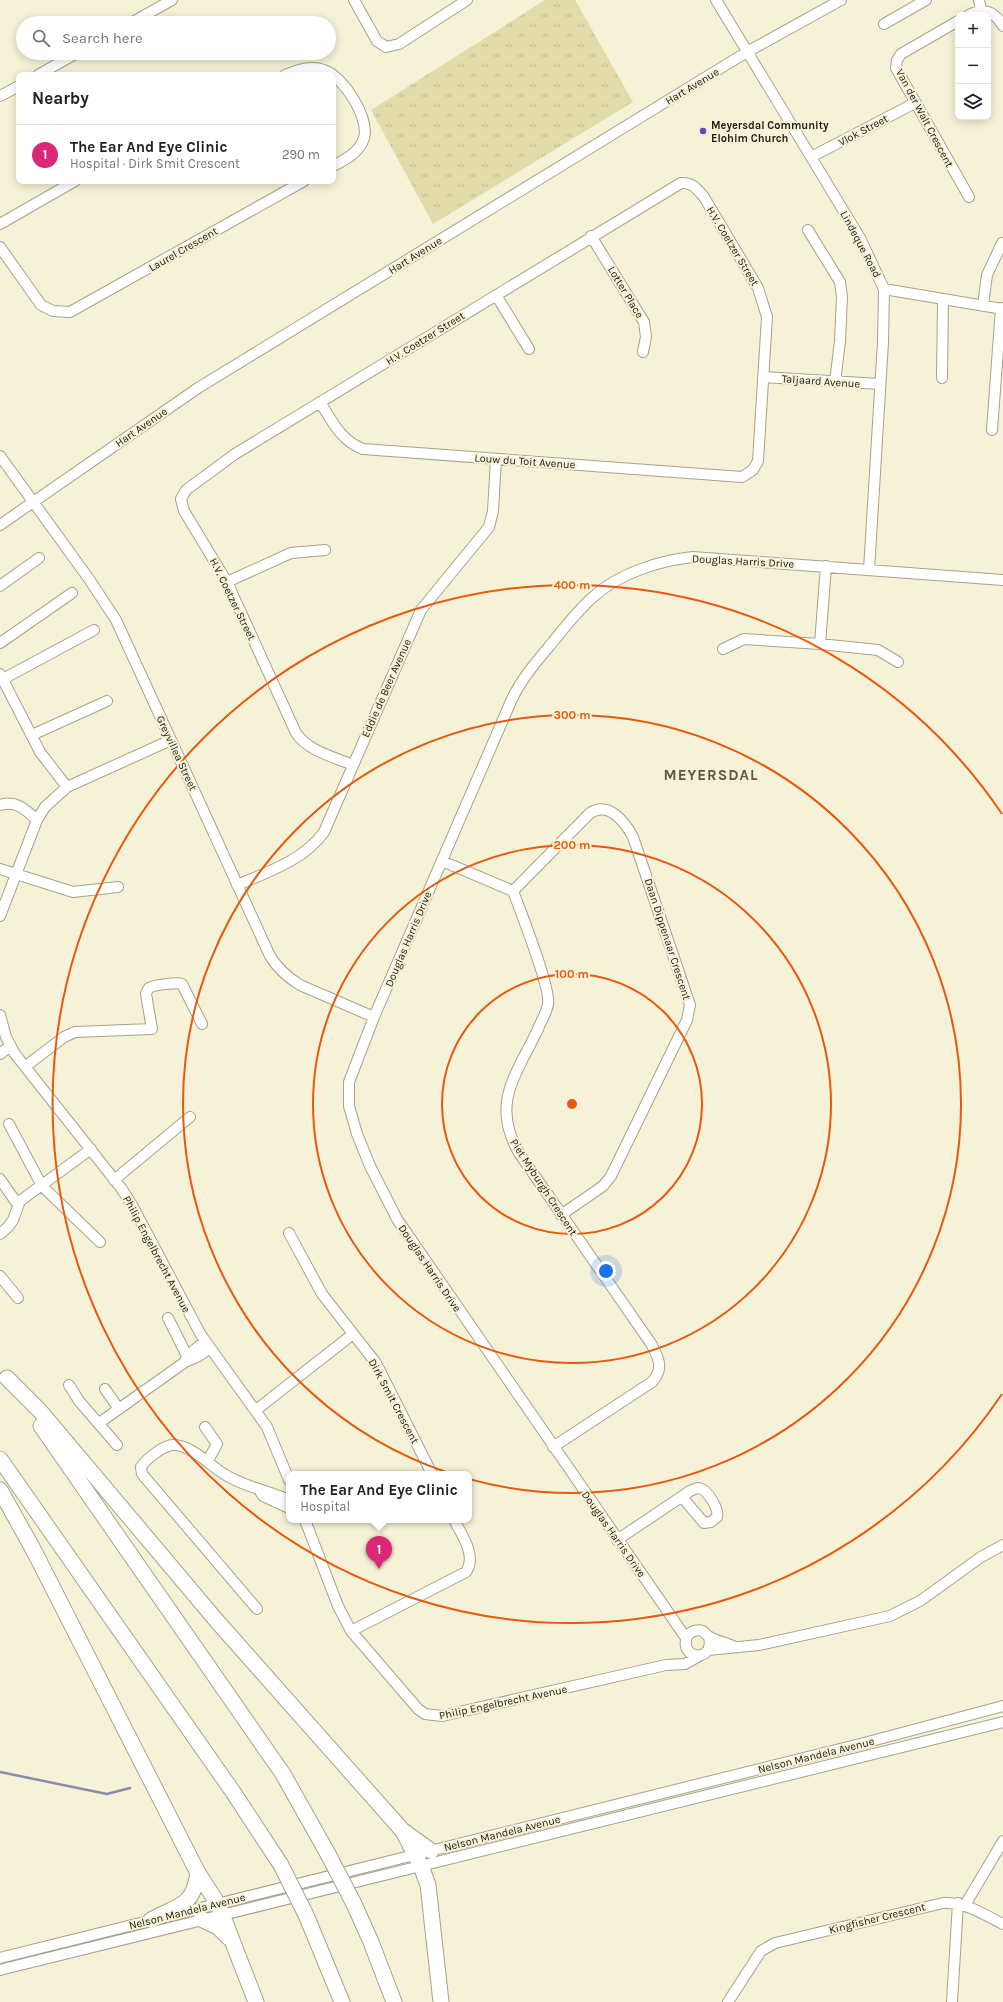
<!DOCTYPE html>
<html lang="en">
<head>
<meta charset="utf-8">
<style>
	body { margin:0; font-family:Karla,sans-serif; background:#f2f2f2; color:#202124 }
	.controls { position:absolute; right:12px; top:12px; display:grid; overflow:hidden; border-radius:8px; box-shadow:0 2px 10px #0003 }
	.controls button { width:36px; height:36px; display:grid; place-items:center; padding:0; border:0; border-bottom:1px solid #e0e0e0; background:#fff; color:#202124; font:20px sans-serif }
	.you { position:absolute; left:606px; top:1271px; width:14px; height:14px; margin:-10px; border:3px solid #fff; border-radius:50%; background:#1a73e8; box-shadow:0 0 0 6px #1a73e833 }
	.badge { display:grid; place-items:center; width:26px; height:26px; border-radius:50%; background:#db2777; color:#fff; font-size:13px; font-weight:700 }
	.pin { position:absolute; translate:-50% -33px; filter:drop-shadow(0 1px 2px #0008) }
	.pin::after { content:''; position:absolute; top:21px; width:14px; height:12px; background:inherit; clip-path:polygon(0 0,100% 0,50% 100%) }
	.popup { position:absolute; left:286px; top:1471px; width:186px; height:52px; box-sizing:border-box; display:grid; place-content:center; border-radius:8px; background:#fff; filter:drop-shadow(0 1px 3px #0005); font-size:13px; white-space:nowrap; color:#757577 }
	.popup b { font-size:15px; color:#202124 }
	.popup::after { content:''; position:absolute; left:50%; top:100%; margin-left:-8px; border:8px solid transparent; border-top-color:#fff }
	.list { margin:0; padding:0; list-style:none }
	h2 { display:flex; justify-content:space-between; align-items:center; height:52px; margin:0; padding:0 16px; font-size:17px }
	h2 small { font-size:13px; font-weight:400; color:#757577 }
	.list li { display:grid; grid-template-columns:26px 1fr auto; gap:12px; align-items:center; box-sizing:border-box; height:60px; padding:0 16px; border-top:1px solid #e0e0e0 }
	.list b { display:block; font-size:15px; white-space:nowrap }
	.list p { margin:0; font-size:13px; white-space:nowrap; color:#757577 }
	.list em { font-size:13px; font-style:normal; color:#757577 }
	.icon { flex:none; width:22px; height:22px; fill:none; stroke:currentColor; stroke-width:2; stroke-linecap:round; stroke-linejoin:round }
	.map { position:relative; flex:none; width:1003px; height:2002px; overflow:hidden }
	.search { position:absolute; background:#fff; box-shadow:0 2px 10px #0003; left:16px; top:16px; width:320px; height:44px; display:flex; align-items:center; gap:10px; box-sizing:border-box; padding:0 14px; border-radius:22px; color:#757577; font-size:15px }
	.panel { position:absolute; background:#fff; box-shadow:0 2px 10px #0003; left:16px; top:72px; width:320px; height:112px; border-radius:8px }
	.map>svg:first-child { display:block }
	.grass { fill:url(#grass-tufts) }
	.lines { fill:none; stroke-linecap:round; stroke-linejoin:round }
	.stream { stroke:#8d88af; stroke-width:2.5 }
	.minor-casing { stroke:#a6a38a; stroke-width:12 }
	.highway-casing { stroke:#a6a38a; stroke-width:17 }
	.minor { stroke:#fff; stroke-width:10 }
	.highway { stroke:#fff; stroke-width:15 }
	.highway-bridge-casing { stroke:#a6a38a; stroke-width:17; stroke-linecap:butt }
	.highway-bridge { stroke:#fff; stroke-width:15 }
	.ring { fill:none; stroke:#e8590c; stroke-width:2 }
	.poi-dot { fill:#6347bf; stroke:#f6f2d8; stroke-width:1.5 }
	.labels { text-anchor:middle; stroke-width:4; stroke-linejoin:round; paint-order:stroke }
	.street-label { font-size:11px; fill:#212016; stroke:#f6f2d8 }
	.poi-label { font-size:11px; font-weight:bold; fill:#212016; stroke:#f6f2d8; text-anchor:start }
	.district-label { font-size:15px; font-weight:bold; letter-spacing:1px; fill:#5a5740; stroke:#f6f2d8 }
	.centre { fill:#e8590c; stroke:#f6f2d8; stroke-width:2 }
	.ring-label { font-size:12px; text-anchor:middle; font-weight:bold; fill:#e8590c; stroke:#f6f2d8; stroke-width:4; stroke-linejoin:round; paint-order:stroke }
</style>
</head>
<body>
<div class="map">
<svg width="1003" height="2002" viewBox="0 0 1003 2002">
	<defs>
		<pattern id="grass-tufts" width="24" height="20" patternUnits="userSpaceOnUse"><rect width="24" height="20" fill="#e2dbaa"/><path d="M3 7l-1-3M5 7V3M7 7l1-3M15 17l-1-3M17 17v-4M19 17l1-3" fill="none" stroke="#c2bc92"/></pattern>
	</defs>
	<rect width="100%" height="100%" fill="#f6f2d8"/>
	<!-- grass -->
	<path class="grass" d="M545 0H575L633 102 433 224 371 110Z"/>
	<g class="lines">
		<!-- stream -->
		<path class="stream" d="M0 1772 107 1794 130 1788"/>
		<!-- minor casing -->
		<g class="minor-casing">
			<path id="minor" d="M354 0 377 41 386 47 399 44 467 0
				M716 0 860 238 884 289 883 342 869 570
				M979 0 981 10
				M969 15C984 7 995 12 1003 26
				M958 21 901 54 897 60 896 68 969 197
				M131 23 172 0
				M884 24 926 0
				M38 75 77 53
				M285 75C298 70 311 65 324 70 343 76 370 118 364 138 360 152 345 160 333 166
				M0 96 19 86
				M811 157 915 103
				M0 224 75 181
				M808 230 840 282 842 297 840 341 835 382
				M591 236 644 322 646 337 643 352
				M0 247 41 305 53 311 70 312 304 181
				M884 289 1003 309
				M496 295 529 349
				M983 305 987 275 1002 243
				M763 377 880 384
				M942 378 943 299
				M320 402C332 421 341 441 363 449L742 477 753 470 758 461 767 317 758 288 704 197C697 189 692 182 681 183L235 454 186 490 181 499 184 511 227 582 296 733C308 751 334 757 353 765
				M992 430 1001 308
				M0 456 89 579 116 620 270 956C278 969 287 977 300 985L374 1017
				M0 525 198 388 747 52 841 0
				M826 566 820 644 878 650 898 662
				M227 582 291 553 325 550
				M0 586 39 558
				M0 643 72 593
				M723 649 744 639 820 644
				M0 674 40 752 67 787
				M3 679 94 630
				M32 735 107 701
				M0 805C16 800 25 809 37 820
				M442 861 513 891C520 910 551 988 548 1004 547 1012 541 1021 538 1029 517 1074 490 1103 519 1153L652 1345C659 1359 664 1369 652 1382L553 1447
				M0 869 73 892 118 887
				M237 885C268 872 304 860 324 832L421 610 489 527 493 511 496 459
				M513 891 590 813C609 801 625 822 633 837L690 1005 687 1020 611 1176 603 1186 561 1215
				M0 916 37 820 45 807 67 787 171 740
				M0 1015 6 1037 15 1054 121 1188 132 1205 201 1335 267 1427 289 1480
				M0 1054 10 1046
				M26 1066 64 1037 75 1032 152 1029 146 994C147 991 147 990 149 988 153 985 177 982 182 984L202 1024
				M9 1124 42 1186 100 1242
				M0 1179 18 1205
				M114 1180 190 1117
				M289 1233 322 1294 376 1363 432 1474
				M0 1234 8 1227 13 1220 20 1201 91 1149
				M0 1276 18 1298
				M168 1318 187 1356
				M185 1362 187 1356 205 1341
				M69 1385 79 1401 117 1445
				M105 1389 119 1409
				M256 1410 353 1334
				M99 1423 185 1362 199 1356 210 1348
				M205 1427 217 1444 207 1462
				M259 1490 263 1496 289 1508
				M305 1520 338 1606 351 1631 418 1709 425 1714 442 1716 666 1665 685 1664 701 1655
				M617 1540 690 1491C693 1490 696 1488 699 1488 708 1490 719 1509 717 1517L711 1522 704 1523 682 1497
				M257 1609 142 1474 141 1467C146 1459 164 1445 173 1445 192 1445 209 1465 224 1474 244 1487 267 1490 289 1500
				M351 1631 466 1572C477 1556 462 1535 454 1520
				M709 1637C715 1662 682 1660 686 1640 687 1632 696 1629 703 1631 705 1633 707 1636 710 1637 717 1641 726 1643 733 1646
				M686 1638 397 1219 370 1166 357 1134 349 1106V1082L374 1017 512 699C522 678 537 661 552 643 565 627 578 610 593 597 618 574 660 560 693 557L1003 580
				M708 1650 759 1645 890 1616 920 1601 981 1557 1003 1545
				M965 1905 1003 1841
				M0 1958 864 1743 1003 1706
				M0 1970 1003 1722
				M728 2002 761 1951 775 1943 943 1903C966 1902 983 1914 1003 1924
				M952 2002 958 1903"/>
		</g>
		<!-- highway casing -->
		<g class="highway-casing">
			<path id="highway" d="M7 1378 40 1411 216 1620 402 1830 431 1851
				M41 1426 283 1774 328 1854
				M0 1459 233 1792 281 1865
				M0 1490 33 1549 198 1873 218 1904 256 2002
				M404 1833 421 1866 428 1885 441 2002
				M354 1904 371 1942 394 2002
				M306 1915 342 2002
				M201 1919 218 1927 229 1938
				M151 1920C179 1905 193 1907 198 1873"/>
		</g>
		<!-- minor -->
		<use href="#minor" class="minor"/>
		<!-- highway -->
		<use href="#highway" class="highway"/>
		<!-- highway-bridge casing -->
		<g class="highway-bridge-casing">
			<path id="highway-bridge" d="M328 1854 354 1904
				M281 1865 306 1915"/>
		</g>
		<!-- highway-bridge -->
		<use href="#highway-bridge" class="highway-bridge"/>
	</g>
	<!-- distance rings -->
	<g class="ring">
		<circle cx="572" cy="1104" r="130"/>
		<circle cx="572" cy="1104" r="259"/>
		<circle cx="572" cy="1104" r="389"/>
		<path d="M1002 1394A519 519 0 1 1 1002 814"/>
	</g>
	<!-- markers -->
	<circle class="poi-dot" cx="703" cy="131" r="4"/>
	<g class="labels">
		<!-- street labels -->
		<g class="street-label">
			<text transform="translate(692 86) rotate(-31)" y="4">Hart Avenue</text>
			<text transform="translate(925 118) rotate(62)" y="4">Van der Walt Crescent</text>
			<text transform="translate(863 130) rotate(-28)" y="4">Vlok Street</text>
			<text transform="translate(861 244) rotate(62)" y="4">Lindeque Road</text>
			<text transform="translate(733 246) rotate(59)" y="4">H.V. Coetzer Street</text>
			<text transform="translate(183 249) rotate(-30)" y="4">Laurel Crescent</text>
			<text transform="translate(415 255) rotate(-32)" y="4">Hart Avenue</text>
			<text transform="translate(626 292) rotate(59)" y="4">Lotter Place</text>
			<text transform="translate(425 338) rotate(-32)" y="4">H.V. Coetzer Street</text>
			<text transform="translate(821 381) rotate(4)" y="4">Taljaard Avenue</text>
			<text transform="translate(141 427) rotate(-35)" y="4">Hart Avenue</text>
			<text transform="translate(525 461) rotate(4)" y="4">Louw du Toit Avenue</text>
			<text transform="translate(743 561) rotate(3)" y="4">Douglas Harris Drive</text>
			<text transform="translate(233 599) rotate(64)" y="4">H.V. Coetzer Street</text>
			<text transform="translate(386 688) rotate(-66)" y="4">Eddie de Beer Avenue</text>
			<text transform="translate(177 753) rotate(65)" y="4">Greyvillea Street</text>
			<text transform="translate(408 939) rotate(-67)" y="4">Douglas Harris Drive</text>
			<text transform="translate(668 939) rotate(72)" y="4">Daan Dippenaar Crescent</text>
			<text transform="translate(544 1187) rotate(57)" y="4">Piet Myburgh Crescent</text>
			<text transform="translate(157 1254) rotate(62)" y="4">Philip Engelbrecht Avenue</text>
			<text transform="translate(430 1268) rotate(56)" y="4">Douglas Harris Drive</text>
			<text transform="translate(394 1401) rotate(62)" y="4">Dirk Smit Crescent</text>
			<text transform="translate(614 1534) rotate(55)" y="4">Douglas Harris Drive</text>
			<text transform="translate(503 1702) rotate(-12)" y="4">Philip Engelbrecht Avenue</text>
			<text transform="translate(816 1755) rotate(-14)" y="4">Nelson Mandela Avenue</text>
			<text transform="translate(502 1833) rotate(-14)" y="4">Nelson Mandela Avenue</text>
			<text transform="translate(187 1911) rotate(-14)" y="4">Nelson Mandela Avenue</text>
			<text transform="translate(877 1918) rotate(-14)" y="4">Kingfisher Crescent</text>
		</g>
		<!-- poi labels -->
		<g class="poi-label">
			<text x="711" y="129">Meyersdal Community<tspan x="711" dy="13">Elohim Church</tspan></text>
		</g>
		<!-- district labels -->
		<g class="district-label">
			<text x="711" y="780">MEYERSDAL</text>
		</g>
	</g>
	<circle cx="572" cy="1104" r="6" class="centre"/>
	<g class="ring-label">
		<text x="572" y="589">400 m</text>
		<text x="572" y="719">300 m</text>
		<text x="572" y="849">200 m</text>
		<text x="572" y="978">100 m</text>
	</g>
</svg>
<div class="controls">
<button>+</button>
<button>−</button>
<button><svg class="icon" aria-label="layers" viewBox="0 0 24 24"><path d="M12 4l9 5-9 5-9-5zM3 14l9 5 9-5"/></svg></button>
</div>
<div class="you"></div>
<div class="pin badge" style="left:379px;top:1569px">1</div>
<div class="popup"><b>The Ear And Eye Clinic</b>Hospital</div>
<div class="search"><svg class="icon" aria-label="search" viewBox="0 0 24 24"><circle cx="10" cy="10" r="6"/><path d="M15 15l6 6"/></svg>Search here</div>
<section class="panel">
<h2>Nearby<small></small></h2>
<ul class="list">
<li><span class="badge">1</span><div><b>The Ear And Eye Clinic</b><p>Hospital · Dirk Smit Crescent</p></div><em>290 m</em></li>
</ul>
</section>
</div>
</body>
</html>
